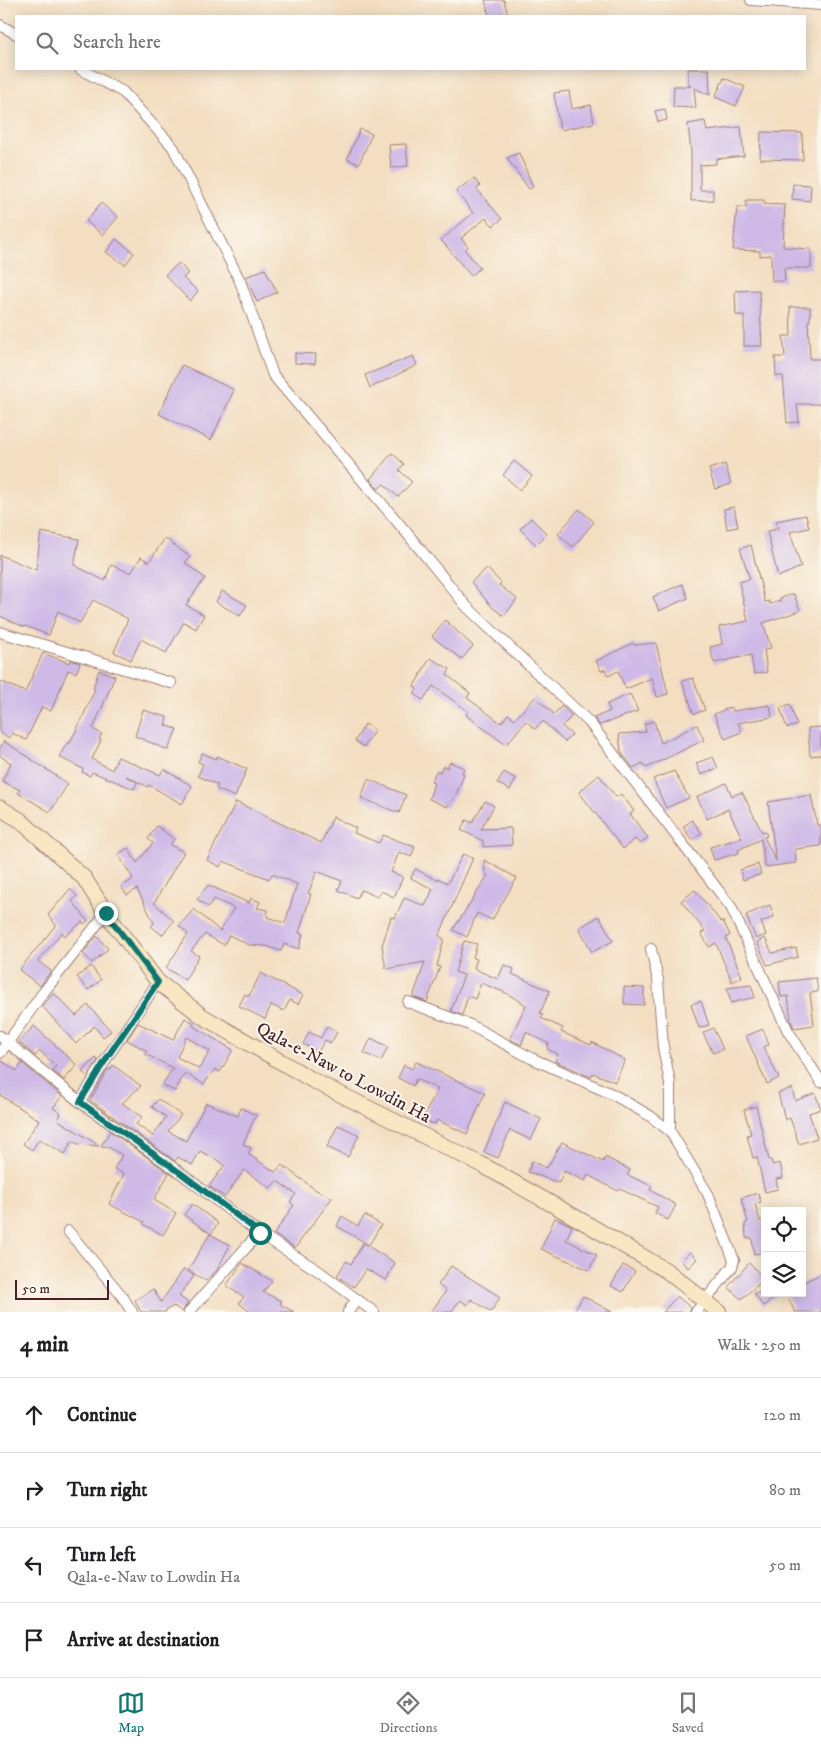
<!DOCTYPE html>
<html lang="en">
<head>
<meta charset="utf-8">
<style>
	body { margin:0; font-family:"IM FELL DW Pica",serif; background:#f2f2f2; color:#202124 }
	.controls { position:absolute; right:15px; bottom:15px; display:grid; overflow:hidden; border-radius:0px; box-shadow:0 2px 12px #0003 }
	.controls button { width:45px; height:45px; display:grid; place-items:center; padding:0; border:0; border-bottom:1px solid #e0e0e0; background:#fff; color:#202124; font:25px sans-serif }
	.scale { position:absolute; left:15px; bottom:12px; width:94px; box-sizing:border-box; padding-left:5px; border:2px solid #4a1f2b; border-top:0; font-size:14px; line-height:18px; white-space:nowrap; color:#4a1f2b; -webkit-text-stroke:4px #fbf7ec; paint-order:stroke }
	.stop { position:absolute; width:15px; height:15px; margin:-11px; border:4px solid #0f766e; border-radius:50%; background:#fff }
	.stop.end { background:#0f766e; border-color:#fff; box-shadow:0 1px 5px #0008 }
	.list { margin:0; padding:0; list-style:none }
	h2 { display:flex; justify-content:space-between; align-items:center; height:65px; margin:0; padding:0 20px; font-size:21px }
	h2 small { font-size:16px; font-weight:400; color:#757577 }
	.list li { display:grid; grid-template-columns:32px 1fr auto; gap:15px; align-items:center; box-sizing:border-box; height:75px; padding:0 20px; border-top:1px solid #e0e0e0 }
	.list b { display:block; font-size:19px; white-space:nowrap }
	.list p { margin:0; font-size:16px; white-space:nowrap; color:#757577 }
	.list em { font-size:16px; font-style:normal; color:#757577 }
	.icon { flex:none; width:28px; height:28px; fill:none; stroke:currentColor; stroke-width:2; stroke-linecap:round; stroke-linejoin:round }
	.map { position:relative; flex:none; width:821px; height:1312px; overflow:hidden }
	.search { position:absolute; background:#fff; box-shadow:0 2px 12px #0003; left:15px; right:15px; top:15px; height:55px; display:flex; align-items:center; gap:12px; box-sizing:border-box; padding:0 18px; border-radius:0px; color:#757577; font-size:19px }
	.sheet { height:365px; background:#fff }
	nav { display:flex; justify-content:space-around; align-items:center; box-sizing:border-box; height:70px; border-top:1px solid #e0e0e0; background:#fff; font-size:14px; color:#757577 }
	nav a { display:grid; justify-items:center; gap:2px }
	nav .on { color:#0f766e }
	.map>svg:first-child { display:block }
	.building { fill:#ceb9e7; fill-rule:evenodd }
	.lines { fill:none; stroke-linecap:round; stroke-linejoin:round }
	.minor-casing { stroke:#9e7e76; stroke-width:12 }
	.secondary-casing { stroke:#9e7e76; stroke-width:17 }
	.minor { stroke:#fff; stroke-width:10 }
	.secondary { stroke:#f9e7c3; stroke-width:15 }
	.route { stroke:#0f766e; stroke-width:6 }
	.labels { text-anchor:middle; stroke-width:4; stroke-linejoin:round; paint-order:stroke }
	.street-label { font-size:18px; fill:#4a1f2b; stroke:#fbf7ec }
</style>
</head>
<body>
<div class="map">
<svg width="821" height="1312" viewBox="0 0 821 1312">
	<rect width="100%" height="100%" fill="#fbf7ec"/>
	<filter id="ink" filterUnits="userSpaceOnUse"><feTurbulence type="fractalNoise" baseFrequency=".02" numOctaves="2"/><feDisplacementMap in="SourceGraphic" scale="10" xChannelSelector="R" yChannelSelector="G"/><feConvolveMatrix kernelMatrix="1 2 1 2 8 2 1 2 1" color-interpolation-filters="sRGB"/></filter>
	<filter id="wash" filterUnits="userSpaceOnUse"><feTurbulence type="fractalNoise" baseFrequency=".0096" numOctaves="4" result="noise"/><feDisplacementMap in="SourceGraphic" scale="20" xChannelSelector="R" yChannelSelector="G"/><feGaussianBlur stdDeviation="1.12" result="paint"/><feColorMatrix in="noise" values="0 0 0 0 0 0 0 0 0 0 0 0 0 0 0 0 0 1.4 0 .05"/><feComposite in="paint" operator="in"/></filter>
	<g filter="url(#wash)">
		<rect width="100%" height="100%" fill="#f3dec1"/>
		<g id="blocks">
			<!-- building -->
			<path class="building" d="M485 0H504L508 16H489Z
				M688 69H709L710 95 694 88 696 108 673 107 674 86H691L688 85Z
				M724 78 745 87 736 106 715 97Z
				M569 91 572 109 591 105 594 123 560 130 554 93Z
				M665 109 667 120 658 122 655 111Z
				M705 121 707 131 741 127 744 156 716 159V164L700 165V190H713V200L691 201V152L688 124Z
				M360 129 372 134 359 164 347 159Z
				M761 132 802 133 803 160 760 159Z
				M406 144 408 166 391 168 389 145Z
				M519 153 533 187 529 189 507 158Z
				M474 178 480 186 477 189 502 219 493 226 486 218 461 238 468 247 465 250 480 268 471 276 441 240 473 213 456 191Z
				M793 184 811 185 810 201 792 199Z
				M746 200H764V204L785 205 783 247 811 249V268H784L785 281H772L771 255 760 256V251L733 250 737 207H746Z
				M101 203 118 217 103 235 86 221Z
				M116 239 134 253 125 265 106 252Z
				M179 263 188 273 183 278 198 291 190 301 165 275Z
				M265 269 277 292 257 302 246 277Z
				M759 290 762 346H744V315H736L735 291Z
				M790 307H810V321H808L810 359H821V404H797L799 422 787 423 783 376H776L775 357H785L783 336H791Z
				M295 353 316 354 315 364 295 363Z
				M413 356 417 365 370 388 365 375Z
				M182 365 234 390 211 440 159 414Z
				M392 453 404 464 399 470 412 482 398 497 384 484 378 489 370 479Z
				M514 461 532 476 520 490 503 475Z
				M725 464 731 484 715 489 709 469Z
				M734 507 738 527 727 529 724 509Z
				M579 509 594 522 573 547 558 534Z
				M806 515 809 528 790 532 801 567 778 577 767 531 778 529 776 521Z
				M531 518 547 534 536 545 520 529Z
				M41 532 79 539 74 565 105 581 111 565 131 573 141 557 149 562 165 538 190 557 185 563 205 578 186 605 204 615 196 629 184 622 166 653 141 639 131 660 114 652 128 619 93 600 80 623 58 611 49 635 25 626 24 627 0 616V555L36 570Z
				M751 545 765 602 769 601 770 604 781 601 780 598 794 594 800 611 763 623 771 648 764 650 767 672 754 674 751 655 714 663 710 647 722 644 719 627 748 621 739 582 750 579 740 549Z
				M487 568 501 583 499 585 517 599 504 616 493 608 471 582Z
				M682 584 688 598 659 611 653 597Z
				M222 591 247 605 240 616 216 602Z
				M445 620 473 646 462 659 432 637Z
				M633 643 634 645 656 643 668 694 657 697 652 678 626 689 618 671 608 676 605 669 601 671 596 661Z
				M43 653 69 663 70 660 80 663 76 673 68 670 51 711 42 707 26 740 12 733 10 738 0 733V681L25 692Z
				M430 658 450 669 447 675 470 693 467 698 501 723 508 714 515 719 535 697 554 714 562 706 572 716 562 726 572 735 565 742 543 721 535 729 526 721 506 745 466 715 468 711 433 686 423 700 414 694 417 689 414 686Z
				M99 670 115 676 93 729 102 734 99 739 101 740 92 759 112 770 118 757 160 775 164 769 192 786 182 804 149 785 148 787 126 776 137 782 134 789 92 772 90 776 82 772 83 769 59 757 67 743 69 744 81 721 95 689 93 688Z
				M693 678 705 710 694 714 682 681Z
				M630 694 638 711 600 725 594 718 610 711 607 704Z
				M790 704 797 725 787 728 780 708Z
				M770 705 772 717 738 723 742 732 725 739 714 714 731 707 733 711Z
				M143 710 167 717 165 725 177 729 168 750 135 736Z
				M654 721 661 743 697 725 704 740 646 768 643 763 633 768 621 752 619 734 646 732 644 724Z
				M365 724 375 730 364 747 355 741Z
				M821 727V755L810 756 808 728Z
				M4 741 68 784 50 812 18 793 20 790 2 781 11 763 0 756V748Z
				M202 753 216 759 217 756 247 769 235 797 216 789 218 785 198 776 203 764 198 762Z
				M713 757 718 768 701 775 696 763Z
				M450 762 464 768 462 773 464 774 456 795 447 807 429 799 434 783 431 782 436 771 440 772 443 766 447 768Z
				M674 771 689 798 666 808 653 779Z
				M504 772 516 779 510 790 497 783Z
				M599 775 616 797 621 794 634 811 630 814 648 838 640 844 635 839 623 849 579 792Z
				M368 779 406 795 399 813 361 798Z
				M726 783 732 796 742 792 762 832 765 831 767 836 764 837 776 861 768 802 811 795 817 825H821V846L795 849 796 863 765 867 761 839 738 850 739 853 714 860 710 847 742 838 728 809 707 819 697 797Z
				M485 801 494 806 481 829 511 828 512 845 483 847V841L461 830 466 820 472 823Z
				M236 802 321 843 333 817 356 828 354 833 379 843 383 835 415 847 411 857 399 852 391 872 403 877 394 897 381 891 378 897 361 890 357 898 338 890 342 881 317 871 308 894H311L299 933 303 934 299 949 284 944 281 951 266 946 249 945 229 935 224 945 205 934 191 951 199 956 185 980 166 968 188 934 179 926 194 909 220 931 234 908 214 899 208 907 197 899 208 885 249 903 251 898 260 902 257 908 268 910 267 917 285 923 297 884 272 874 269 879 223 861 220 867 207 860Z
				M692 820 702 833 692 840 683 827Z
				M157 826 174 839 170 845 184 852 154 903 174 921 162 935 151 926 154 923 137 889 127 895 121 887 133 879 118 854 128 848 137 863 153 843 148 839Z
				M463 854 473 858 439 936 444 939 437 966 440 967 427 1002 413 997 425 962 386 969 382 946 391 917 395 918 404 898 425 906 433 889 411 878 415 869 437 880V878L448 883Z
				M484 860 517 878 492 920 477 913 467 937 453 930 488 875 485 873Z
				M758 864 761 874 743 880 740 870Z
				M70 889 77 896 72 901 88 921 84 924 82 922 65 936 62 932 38 961 51 971 40 986 19 970 56 925 48 915Z
				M695 890 721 922 723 921 730 935 726 938 742 977 732 982 716 943 709 947 701 933 705 931 681 901Z
				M770 905 774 917 761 922 766 935 756 939 746 915Z
				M599 916 613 941 592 952 579 928Z
				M97 936 108 949 92 963 83 953Z
				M765 938 772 953 796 948 798 957 767 965 757 942Z
				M464 941 477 944 473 958 477 959 474 968 479 971 498 979 504 965 514 969 512 974 550 991 540 1013 543 1014 541 1018 563 1028 561 1032 591 1045 592 1042 625 1060 615 1082 593 1073 591 1077 555 1061 558 1054 547 1049 549 1044 526 1032 521 1045 510 1039 526 1005 506 993 481 983 475 999 468 996 462 1015 451 1011 464 975 455 972Z
				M91 966 101 980 88 990 77 977Z
				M261 973 303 995 298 1004 290 1000 284 1011 271 1005 265 1019 239 1006 245 994 249 996Z
				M816 978 818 992 810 993 814 1025 794 1028 791 1021 788 996 781 997 779 982Z
				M751 985 755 997 731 1003 727 988Z
				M624 987 644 988V1005L624 1004Z
				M54 993 76 1016 88 1005 111 1031 103 1037 94 1026 76 1044 42 1006Z
				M701 1001 709 1025 699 1028 691 1004Z
				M185 1018 194 1023 193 1026 233 1050 220 1072 215 1069 204 1084 185 1073 175 1091 162 1085 173 1068 145 1054 147 1051 127 1040 138 1023 173 1040ZM186 1037 210 1051 199 1069 177 1057Z
				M34 1026 77 1065 64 1080 52 1070 56 1066 40 1051 35 1056 19 1042Z
				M327 1026 337 1032 331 1043 325 1040 318 1052 303 1044 309 1032 321 1038Z
				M713 1028 723 1049 713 1053 703 1033Z
				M763 1029 769 1045 763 1047 779 1078 767 1084 746 1036Z
				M371 1038 388 1047 381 1061 364 1053Z
				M96 1058 98 1060 88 1076 82 1072Z
				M0 1060 17 1071 22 1063 62 1096 53 1108 61 1113 58 1120 100 1146 78 1144 72 1141 65 1154 39 1139 32 1150 23 1144 39 1120 0 1095Z
				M416 1062 485 1093 467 1134 437 1120 435 1124 422 1120 438 1089 416 1079 413 1086 398 1078 404 1065 412 1069Z
				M113 1065 141 1086 122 1103 142 1117 136 1124 153 1136 166 1117 152 1107 158 1099 181 1115 168 1131 186 1141 206 1103 238 1116 241 1108 256 1115 243 1144 251 1148 248 1154 275 1172 282 1165 316 1190 332 1198 295 1248 274 1234 294 1205 290 1202 296 1194 277 1181 270 1188 244 1170 225 1197 209 1186 224 1166 221 1162 200 1151 192 1165 178 1157 175 1161 90 1100 108 1069 110 1070Z
				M792 1088 795 1101 815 1093 821 1109 809 1113 817 1138 799 1144 790 1118 785 1120 778 1093Z
				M505 1102 541 1119 531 1140 510 1130 498 1158 484 1152Z
				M756 1106 769 1160H771L773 1165 780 1163 783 1178 776 1179 778 1189 765 1192 757 1157 753 1158 747 1135 751 1134 744 1110Z
				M338 1125 359 1135 348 1157 327 1147Z
				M110 1131 169 1173 154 1200 176 1213 163 1235 143 1224 144 1222 109 1204 124 1174 114 1169 122 1155 108 1147 101 1146Z
				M562 1142 603 1162 605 1157 630 1170 627 1175 652 1186 650 1190 676 1205 668 1220 655 1213 658 1207 620 1189 618 1191 588 1175 585 1181 564 1171 559 1183 528 1172 532 1161 547 1168Z
				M758 1193 761 1202 755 1204 760 1221H765V1252L754 1254 752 1238H746L745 1223 748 1222 741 1198Z
				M192 1204 218 1223 211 1234 184 1215Z
				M365 1215 381 1225 369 1245 337 1226 342 1216 358 1226Z
				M555 1218 572 1226 566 1240 597 1255 589 1270 541 1249Z
				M210 1234 230 1245 217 1270 206 1281 188 1270Z
				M363 1243 395 1263 386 1280 366 1269 354 1287 337 1276 346 1261 351 1264Z
				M690 1252 697 1259 688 1268 681 1261Z
				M242 1263 272 1281 263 1292 281 1301 280 1304 294 1312H250L239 1303 244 1297 226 1286Z
				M749 1263 765 1279 741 1299 728 1287Z
				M623 1265 635 1271 623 1292 611 1286Z
				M451 1266 500 1297 491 1312 471 1299 467 1305 460 1300 451 1312H431L446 1291 438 1285Z
				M184 1269 194 1276 179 1296 188 1303 182 1312 174 1306 166 1310V1312H141L135 1300 153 1289 161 1302Z
				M821 1274V1312H795L786 1293H802V1283Z
				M754 1293H782L763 1306Z
				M583 1296 612 1312H574Z
				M677 1296 691 1308 689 1312H663Z"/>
		</g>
	</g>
	<g filter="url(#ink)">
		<use href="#blocks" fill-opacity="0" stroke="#9e7e76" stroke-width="1"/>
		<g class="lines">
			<!-- minor casing -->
			<g class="minor-casing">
				<path id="minor" d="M751 0 821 5
					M0 25 16 34
					M80 69 123 92 173 147 240 281 273 375 406 532 467 607 589 722 731 907 788 1031 821 1082
					M0 632 171 683
					M651 949 658 980 663 1047 670 1083V1131
					M408 1002 470 1025 531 1058 614 1095 650 1116 670 1131 708 1194 734 1260 732 1267 696 1312
					M0 1036 80 1102 182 1174 259 1233 320 1272 374 1312
					M0 1053 43 993 106 913
					M80 1102 108 1056 158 982
					M68 1231 122 1296 132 1312
					M189 1312 259 1233
					M348 1312 357 1299"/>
			</g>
			<!-- secondary casing -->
			<g class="secondary-casing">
				<path id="secondary" d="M0 808 20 820 84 878 106 913 158 982 202 1016 314 1081 484 1166 582 1221 667 1271 719 1312"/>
			</g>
			<!-- minor -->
			<use href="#minor" class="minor"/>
			<!-- secondary -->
			<use href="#secondary" class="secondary"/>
		</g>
	</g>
	<g class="lines" filter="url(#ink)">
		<!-- route -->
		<path class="route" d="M106 913 158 982 108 1056 80 1102 182 1174 260 1233"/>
	</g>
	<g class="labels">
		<!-- street labels -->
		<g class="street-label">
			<text transform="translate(344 1072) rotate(28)" y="6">Qala-e-Naw to Lowdin Ha</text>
		</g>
	</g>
</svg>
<div class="controls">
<button><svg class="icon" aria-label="locate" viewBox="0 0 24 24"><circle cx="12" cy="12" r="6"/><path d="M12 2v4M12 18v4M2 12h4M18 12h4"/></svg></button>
<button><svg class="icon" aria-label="layers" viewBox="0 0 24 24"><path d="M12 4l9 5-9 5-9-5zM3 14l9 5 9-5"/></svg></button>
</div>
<div class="scale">50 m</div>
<div class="stop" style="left:260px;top:1233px"></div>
<div class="stop end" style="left:106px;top:913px"></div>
<div class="search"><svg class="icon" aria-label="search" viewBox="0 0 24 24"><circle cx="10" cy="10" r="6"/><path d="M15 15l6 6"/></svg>Search here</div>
</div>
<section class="sheet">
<h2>4 min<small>Walk · 250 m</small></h2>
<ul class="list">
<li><svg class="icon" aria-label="ahead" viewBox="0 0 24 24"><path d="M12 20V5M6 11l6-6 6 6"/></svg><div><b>Continue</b></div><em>120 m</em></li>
<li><svg class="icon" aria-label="right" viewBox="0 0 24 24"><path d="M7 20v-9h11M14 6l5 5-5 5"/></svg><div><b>Turn right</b></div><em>80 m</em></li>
<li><svg class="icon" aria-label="left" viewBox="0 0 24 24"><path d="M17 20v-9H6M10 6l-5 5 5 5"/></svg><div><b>Turn left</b><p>Qala-e-Naw to Lowdin Ha</p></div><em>50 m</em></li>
<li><svg class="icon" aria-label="arrive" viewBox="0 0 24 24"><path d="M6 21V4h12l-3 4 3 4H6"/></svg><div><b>Arrive at destination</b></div></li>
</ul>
</section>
<nav>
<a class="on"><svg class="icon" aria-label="map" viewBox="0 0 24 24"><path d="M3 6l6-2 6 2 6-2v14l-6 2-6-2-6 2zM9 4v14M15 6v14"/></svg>Map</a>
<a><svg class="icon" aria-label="directions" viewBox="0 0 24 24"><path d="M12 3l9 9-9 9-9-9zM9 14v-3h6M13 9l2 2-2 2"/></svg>Directions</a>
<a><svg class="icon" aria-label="saved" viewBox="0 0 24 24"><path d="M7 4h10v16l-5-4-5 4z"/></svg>Saved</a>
</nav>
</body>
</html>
